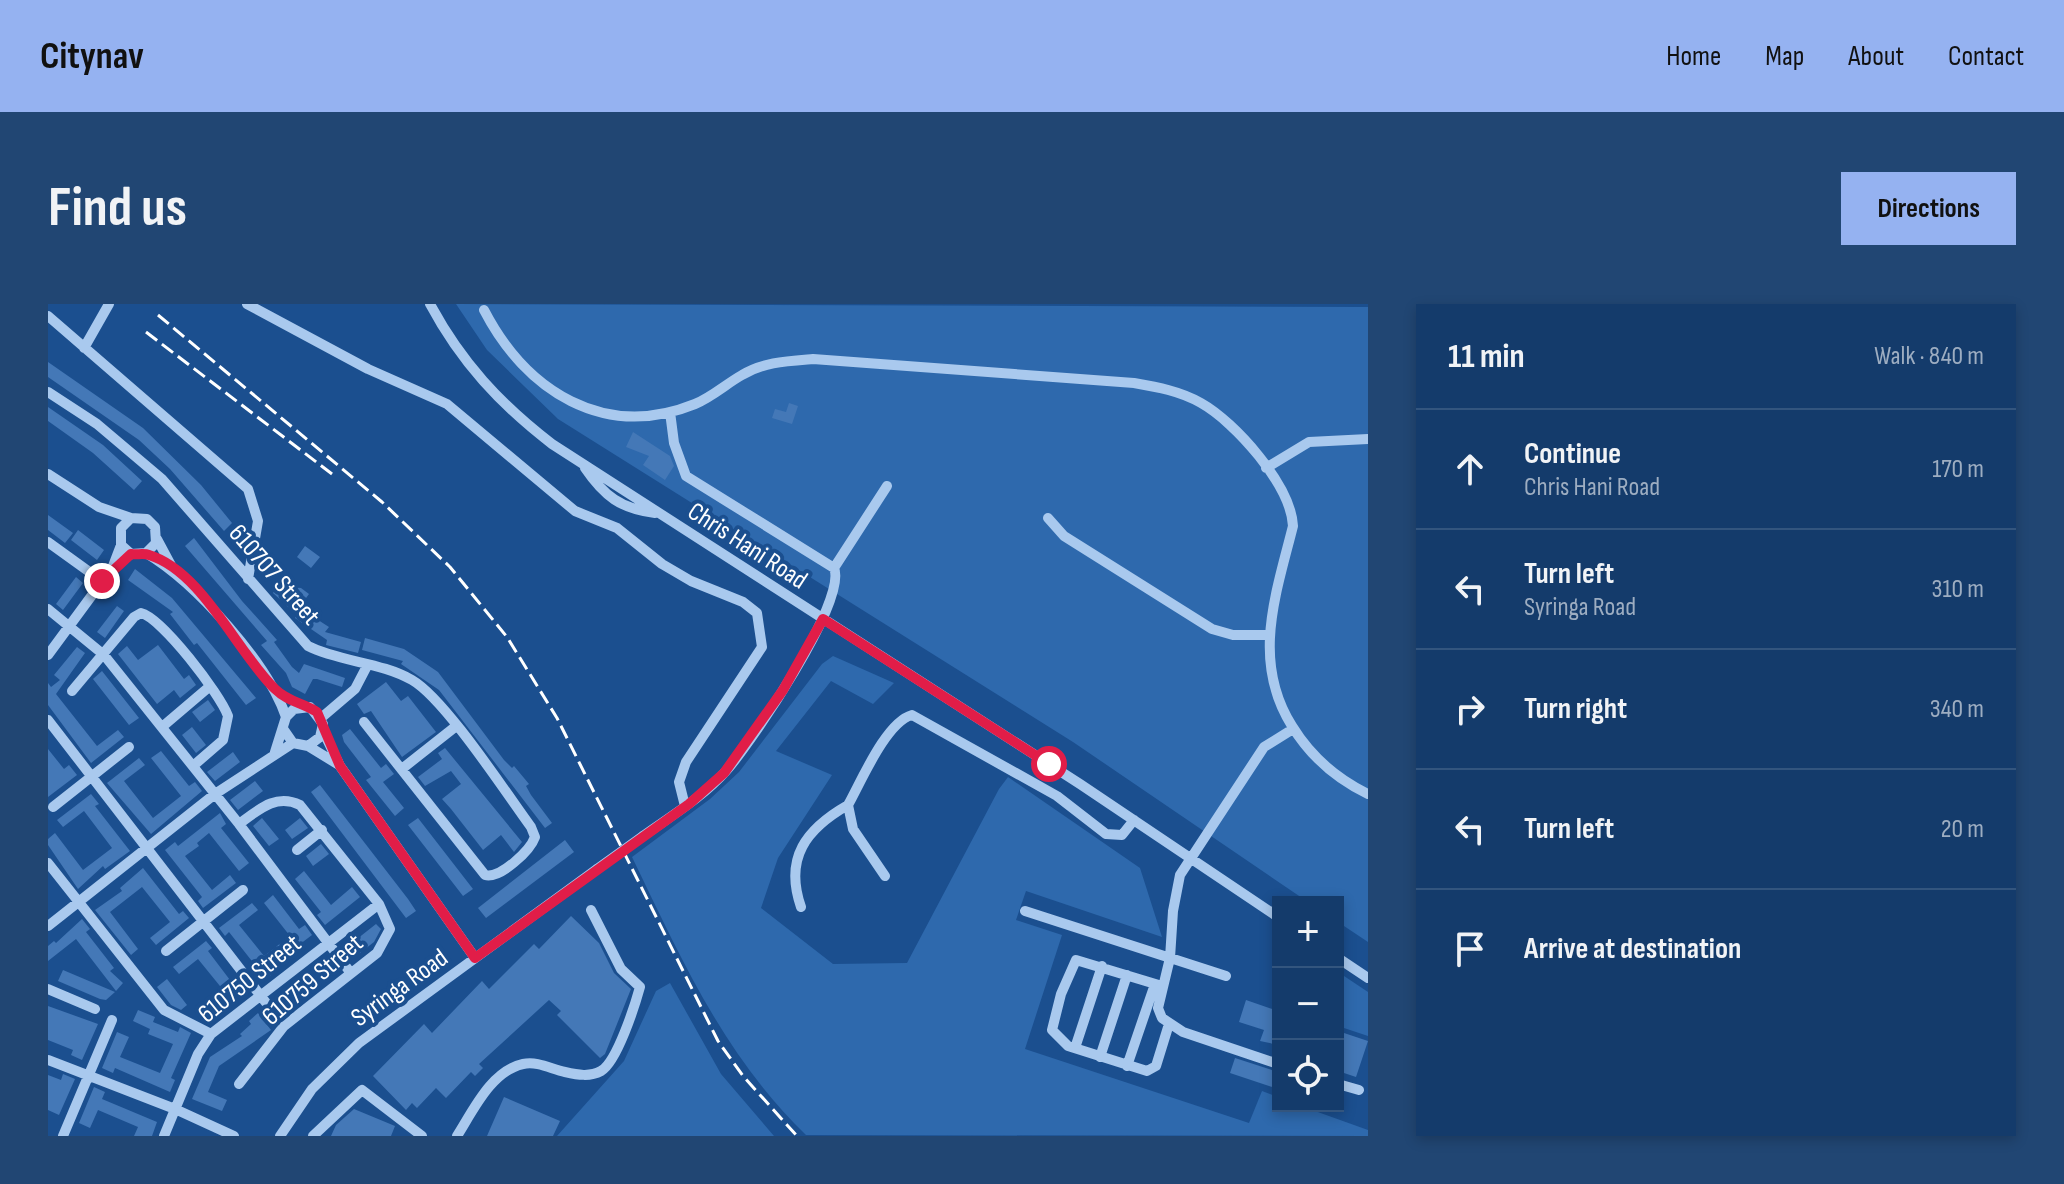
<!DOCTYPE html>
<html lang="en">
<head>
<meta charset="utf-8">
<style>
	body { margin:0; font-family:"Sofia Sans Condensed",sans-serif; background:#214673; color:#f1f3f6 }
	.controls { position:absolute; right:24px; bottom:24px; display:grid; overflow:hidden; border-radius:0px; box-shadow:0 4px 12px #0003 }
	.controls button { width:72px; height:72px; display:grid; place-items:center; padding:0; border:0; border-bottom:2px solid #33557e; background:#143b6b; color:#f1f3f6; font:40px sans-serif }
	.stop { position:absolute; width:24px; height:24px; margin:-18px; border:6px solid #e11d48; border-radius:50%; background:#fff }
	.stop.end { background:#e11d48; border-color:#fff; box-shadow:0 2px 8px #0008 }
	.list { margin:0; padding:0; list-style:none }
	h2 { display:flex; justify-content:space-between; align-items:center; height:104px; margin:0; padding:0 32px; font-size:34px }
	h2 small { font-size:26px; font-weight:400; color:#9dadc1 }
	.list li { display:grid; grid-template-columns:52px 1fr auto; gap:24px; align-items:center; box-sizing:border-box; height:120px; padding:0 32px; border-top:2px solid #33557e }
	.list b { display:block; font-size:30px; white-space:nowrap }
	.list p { margin:0; font-size:26px; white-space:nowrap; color:#9dadc1 }
	.list em { font-size:26px; font-style:normal; color:#9dadc1 }
	.icon { flex:none; width:44px; height:44px; fill:none; stroke:currentColor; stroke-width:2; stroke-linecap:round; stroke-linejoin:round }
	.map { position:relative; flex:none; width:1320px; height:832px; overflow:hidden; border-radius:0px }
	header { display:flex; align-items:center; gap:48px; box-sizing:border-box; height:112px; padding:0 40px; background:#95b2f1; color:#111 }
	header strong { font-size:38px }
	nav { display:flex; gap:44px; margin-inline-start:auto; font-size:28px }
	.intro { display:flex; align-items:center; justify-content:space-between; box-sizing:border-box; height:192px; padding:0 48px }
	h1 { margin:0; font-size:56px }
	.button { padding:20px 36px; border-radius:0px; background:#95b2f1; color:#111; font-size:28px; font-weight:700 }
	main { display:flex; gap:48px; padding:0 48px }
	aside { flex:1; background:#143b6b; border-radius:0px; box-shadow:0 4px 12px #0003 }
	.map>svg:first-child { display:block }
	.green { fill:#2e69ad }
	.building { fill:#4478b7 }
	.lines { fill:none; stroke-linecap:round; stroke-linejoin:round }
	.minor { stroke:#a9c9ee; stroke-width:10 }
	.rail { stroke:#fff; stroke-width:3; stroke-dasharray:14 6; stroke-linecap:butt }
	.minor-bridge { stroke:#a9c9ee; stroke-width:10 }
	.route { stroke:#e11d48; stroke-width:10 }
	.labels { text-anchor:middle; stroke-width:8; stroke-linejoin:round; paint-order:stroke }
	.street-label { font-size:26px; fill:#fff; stroke:#1b4f8f }
</style>
</head>
<body>
<header>
<strong>Citynav</strong>
<nav><a>Home</a><a>Map</a><a>About</a><a>Contact</a></nav>
</header>
<div class="intro"><h1>Find us</h1><a class="button">Directions</a></div>
<main>
<div class="map">
<svg width="1320" height="832" viewBox="0 0 1320 832">
	<rect width="100%" height="100%" fill="#1b4f8f"/>
	<!-- green -->
	<path class="green" d="M408 0 1320 3V638L1290 618V598H1260L1025 438 510 115 439 46Z
		M785 352 846 379 825 400 783 377 728 447 784 471 730 554 713 604 785 660 859 659 951 485 960 473 1092 564 1114 633 978 587 968 616 1014 631 977 745 1201 819 1214 787 1230 793V802H1253L1320 826V832L758 831C676 752 633 654 584 553L662 495 691 468 774 360Z
		M1290 668 1320 688V732L1290 722Z
		M622 679 673 770 726 832H509L576 757 608 687Z"/>
	<!-- building -->
	<path class="building" d="M0 58 95 124 153 181 184 219 176 227 122 165 91 136 0 73Z
		M741 99 750 102 744 120 724 114 727 105 738 108Z
		M0 103 55 141 94 177 86 186 45 149 0 117Z
		M585 128 622 152 626 162 617 176 595 161 601 152 578 143Z
		M0 211 25 229 17 239 0 226Z
		M30 226 56 246 49 256 23 236Z
		M146 234 194 297 229 336 226 338 244 363 251 369 256 360 297 374 294 383 269 375H265L257 390 244 383 238 369 213 341 219 337 137 242Z
		M257 242 272 253 263 264 249 253Z
		M87 265 124 294 208 394 198 401 149 339 146 341 122 310 125 308 80 276Z
		M28 273 35 279 15 306 8 300Z
		M244 283 253 284 261 290 247 309 225 289 228 284 236 290Z
		M69 302 76 307 57 334 49 328Z
		M253 305 281 323 277 328 313 338 310 349 278 341 279 336 247 314Z
		M317 334 356 345 390 368 456 456 464 464 466 462 481 480 478 482 483 491 504 519 497 524 391 386 353 360 355 357 314 346Z
		M110 341 136 375 141 371 148 381 132 394 126 386 109 400 70 350 79 342 90 356Z
		M29 343 37 349 8 390 49 442 70 426 76 433 43 459 0 401V379L3 383 12 376 6 371Z
		M54 367 91 414 81 421 45 375Z
		M338 378 353 397 360 392 388 428 354 453 323 407 316 410 309 400Z
		M160 396 167 406 152 418 144 408Z
		M144 423 158 441 148 449 134 431Z
		M302 425 333 464 338 460 346 470 335 478 356 504 347 512 318 476 323 473 296 438 294 431Z
		M397 444 474 538 466 548 453 531 435 546 403 505 394 495 413 480 403 467 377 482 370 473 394 455 390 449Z
		M0 445 16 465 21 461 29 471 0 493Z
		M113 447 141 482 147 478 154 487 103 530 59 479 91 454 97 461 76 477 105 514 133 492 103 454Z
		M185 448 192 458 167 477 159 468Z
		M207 477 215 487 190 506 182 496Z
		M272 481 360 595 368 607 358 614 263 488Z
		M43 490 51 500 47 502 82 547 57 565 55 562 30 585 0 541V535L7 529 35 566 64 544 36 507 15 523 9 516Z
		M172 509 178 520 173 524 201 559 191 567 161 529 149 539 151 542 137 552 164 586 182 571 188 579 155 604 150 597 154 593 117 546 127 538 130 542Z
		M214 514 231 535 221 542 205 522Z
		M252 514 260 524 244 535 237 526Z
		M370 514 425 585 415 592 360 521Z
		M517 536 526 548 438 614 430 604Z
		M273 540 281 550 265 562 258 552Z
		M95 564 131 610 135 607 141 614 108 641 102 634 122 618 94 583 62 608 90 645 83 651 47 606 74 587 72 584Z
		M256 567 283 601 304 583 312 593 277 621 269 611 273 608 247 575Z
		M225 591 251 625 257 621 264 631 223 662 228 667 218 675 181 628 177 632 171 624 204 599 210 606 191 621 216 652 242 632 216 599Z
		M523 612 551 639 566 669 583 685 557 750 552 754 509 711 513 707 501 696 431 760 435 764 427 772 423 768 398 794 388 784 369 804 364 799 358 806 325 772 376 720 384 729 434 677 441 685 486 640 491 645Z
		M34 615 42 625 38 628 66 664 62 667 75 679 68 687 28 635 0 657V642L6 637 8 639Z
		M328 620 333 625 326 638 303 656 295 646Z
		M158 637 164 644 160 647 185 680 190 676 198 686 157 718 149 708 176 687 150 655 131 670 125 663Z
		M282 656 289 666 271 680 264 671Z
		M15 666 67 688 58 696 52 695 10 677Z
		M119 675 139 701 133 706 123 701 109 683Z
		M241 685 252 699 242 707 231 693Z
		M1198 696 1230 707 1226 740 1212 737 1216 726 1191 718Z
		M0 702 50 720 34 756 23 751 25 746 0 736Z
		M90 706 107 713 105 718 130 728 132 723 143 729 123 774 127 776 122 788 67 764 65 769 54 764 69 728 81 733 72 753 112 769 125 740 100 730 102 725 85 717Z
		M210 709 223 726 171 762 160 788 179 796 174 807 144 795 162 753 194 732 192 730 203 720 201 717Z
		M1290 727 1320 737 1308 773 1290 767Z
		M1187 754 1230 768V785L1182 769Z
		M15 770 27 775 11 811 0 806V771L13 776Z
		M46 783 57 788 54 795 109 818 104 832H86L90 823 50 806 42 824 31 819Z
		M456 793 512 817 505 832H439Z
		M306 805 347 822 343 832H283L288 821Z"/>
	<g class="lines">
		<!-- minor -->
		<path class="minor" d="M199 0 320 65 399 100 527 207 569 224 614 260 643 277 695 298 709 309 714 343 638 458 631 478 637 502
			M382 0C413 58 452 100 504 140L1032 480 1230 613
			M436 6C478 87 556 137 647 100 664 93 678 80 694 71 715 58 740 57 765 55L1086 79C1109 83 1132 87 1153 99 1187 118 1243 181 1245 222 1228 290 1203 357 1244 422 1263 453 1287 474 1320 490
			M0 12 200 185 210 217 200 275
			M36 44 61 0
			M0 88 49 120 114 175 260 342C292 358 333 358 364 376 397 395 458 489 483 523L487 533C482 547 452 575 437 571L316 418
			M537 164C556 192 573 205 607 209
			M1218 164 1261 138 1320 135
			M0 170 51 203 83 214 99 215 107 223 108 239 98 249 83 250 73 241
			M1000 214 1016 232 1164 325 1185 331H1221
			M109 235 124 263
			M0 238 54 277
			M98 249C148 279 220 359 238 413
			M65 262 73 241V224L83 214
			M786 264 839 182
			M0 305 56 351 191 520 302 668
			M0 351 64 264 83 250
			M24 387 86 313 93 309C114 314 172 390 180 412L175 436 145 462
			M273 414 307 385 319 362
			M0 416 236 722
			M114 423 161 383
			M275 427 292 462 427 654
			M260 442 291 461
			M227 448 238 413 246 405 262 403 275 420 272 433 260 442 245 439 236 426
			M355 464 407 423
			M5 503 81 443
			M595 532C623 512 655 493 678 467 703 439 800 296 786 264L638 172 626 139 622 108
			M249 546 274 526
			M0 559 116 706 163 730
			M837 572 805 525 800 501C813 478 838 418 864 411L1009 492 1058 530 1074 531 1086 516
			M753 603C736 554 758 525 800 501
			M977 607 1178 672
			M0 622 167 490 245 439
			M118 647 195 586
			M1290 654 1320 674
			M1114 682 1028 656 1013 690 1004 726 1020 742 1099 767 1108 762 1121 720
			M0 685 47 705
			M1027 744 1054 662
			M1052 753 1079 671
			M0 756 127 805 186 832
			M1230 760 1135 728 1114 714 1110 704 1122 654 1125 607 1132 571 1216 443 1245 425
			M1079 762 1107 680
			M191 780 236 722 329 649 342 625 331 600 252 501C228 489 210 506 191 520
			M1290 780 1311 786
			M15 832 64 716
			M116 832 150 750 163 730 331 600
			M232 832 264 785 311 739 549 565
			M265 832 314 786 374 832
			M409 832C425 807 443 767 475 760 490 757 503 765 517 768 530 771 542 773 553 767 569 758 587 701 592 683L573 665 543 606"/>
		<!-- rail -->
		<path class="rail" d="M110 11 334 198 402 263 459 333 509 414 670 737 695 772 749 832
			M98 28 288 173"/>
		<!-- minor-bridge -->
		<path class="minor-bridge" d="M549 565 595 532"/>
	</g>
	<g class="lines">
		<!-- route -->
		<path class="route" d="M54 277 83 250C89 251 96 249 101 251 154 267 189 348 227 385 240 398 256 399 269 408L292 462 427 654 641 500 676 469 735 386 775 315 1001 460"/>
	</g>
	<g class="labels">
		<!-- street labels -->
		<g class="street-label">
			<text transform="translate(700 241) rotate(33)" y="9">Chris Hani Road</text>
			<text transform="translate(227 270) rotate(49)" y="9">610707 Street</text>
			<text transform="translate(201 674) rotate(-39)" y="9">610750 Street</text>
			<text transform="translate(264 675) rotate(-41)" y="9">610759 Street</text>
			<text transform="translate(351 683) rotate(-36)" y="9">Syringa Road</text>
		</g>
	</g>
</svg>
<div class="controls">
<button>+</button>
<button>−</button>
<button><svg class="icon" aria-label="locate" viewBox="0 0 24 24"><circle cx="12" cy="12" r="6"/><path d="M12 2v4M12 18v4M2 12h4M18 12h4"/></svg></button>
</div>
<div class="stop" style="left:1001px;top:460px"></div>
<div class="stop end" style="left:54px;top:277px"></div>
</div>
<aside>
<h2>11 min<small>Walk · 840 m</small></h2>
<ul class="list">
<li><svg class="icon" aria-label="ahead" viewBox="0 0 24 24"><path d="M12 20V5M6 11l6-6 6 6"/></svg><div><b>Continue</b><p>Chris Hani Road</p></div><em>170 m</em></li>
<li><svg class="icon" aria-label="left" viewBox="0 0 24 24"><path d="M17 20v-9H6M10 6l-5 5 5 5"/></svg><div><b>Turn left</b><p>Syringa Road</p></div><em>310 m</em></li>
<li><svg class="icon" aria-label="right" viewBox="0 0 24 24"><path d="M7 20v-9h11M14 6l5 5-5 5"/></svg><div><b>Turn right</b></div><em>340 m</em></li>
<li><svg class="icon" aria-label="left" viewBox="0 0 24 24"><path d="M17 20v-9H6M10 6l-5 5 5 5"/></svg><div><b>Turn left</b></div><em>20 m</em></li>
<li><svg class="icon" aria-label="arrive" viewBox="0 0 24 24"><path d="M6 21V4h12l-3 4 3 4H6"/></svg><div><b>Arrive at destination</b></div></li>
</ul>
</aside>
</main>
</body>
</html>
